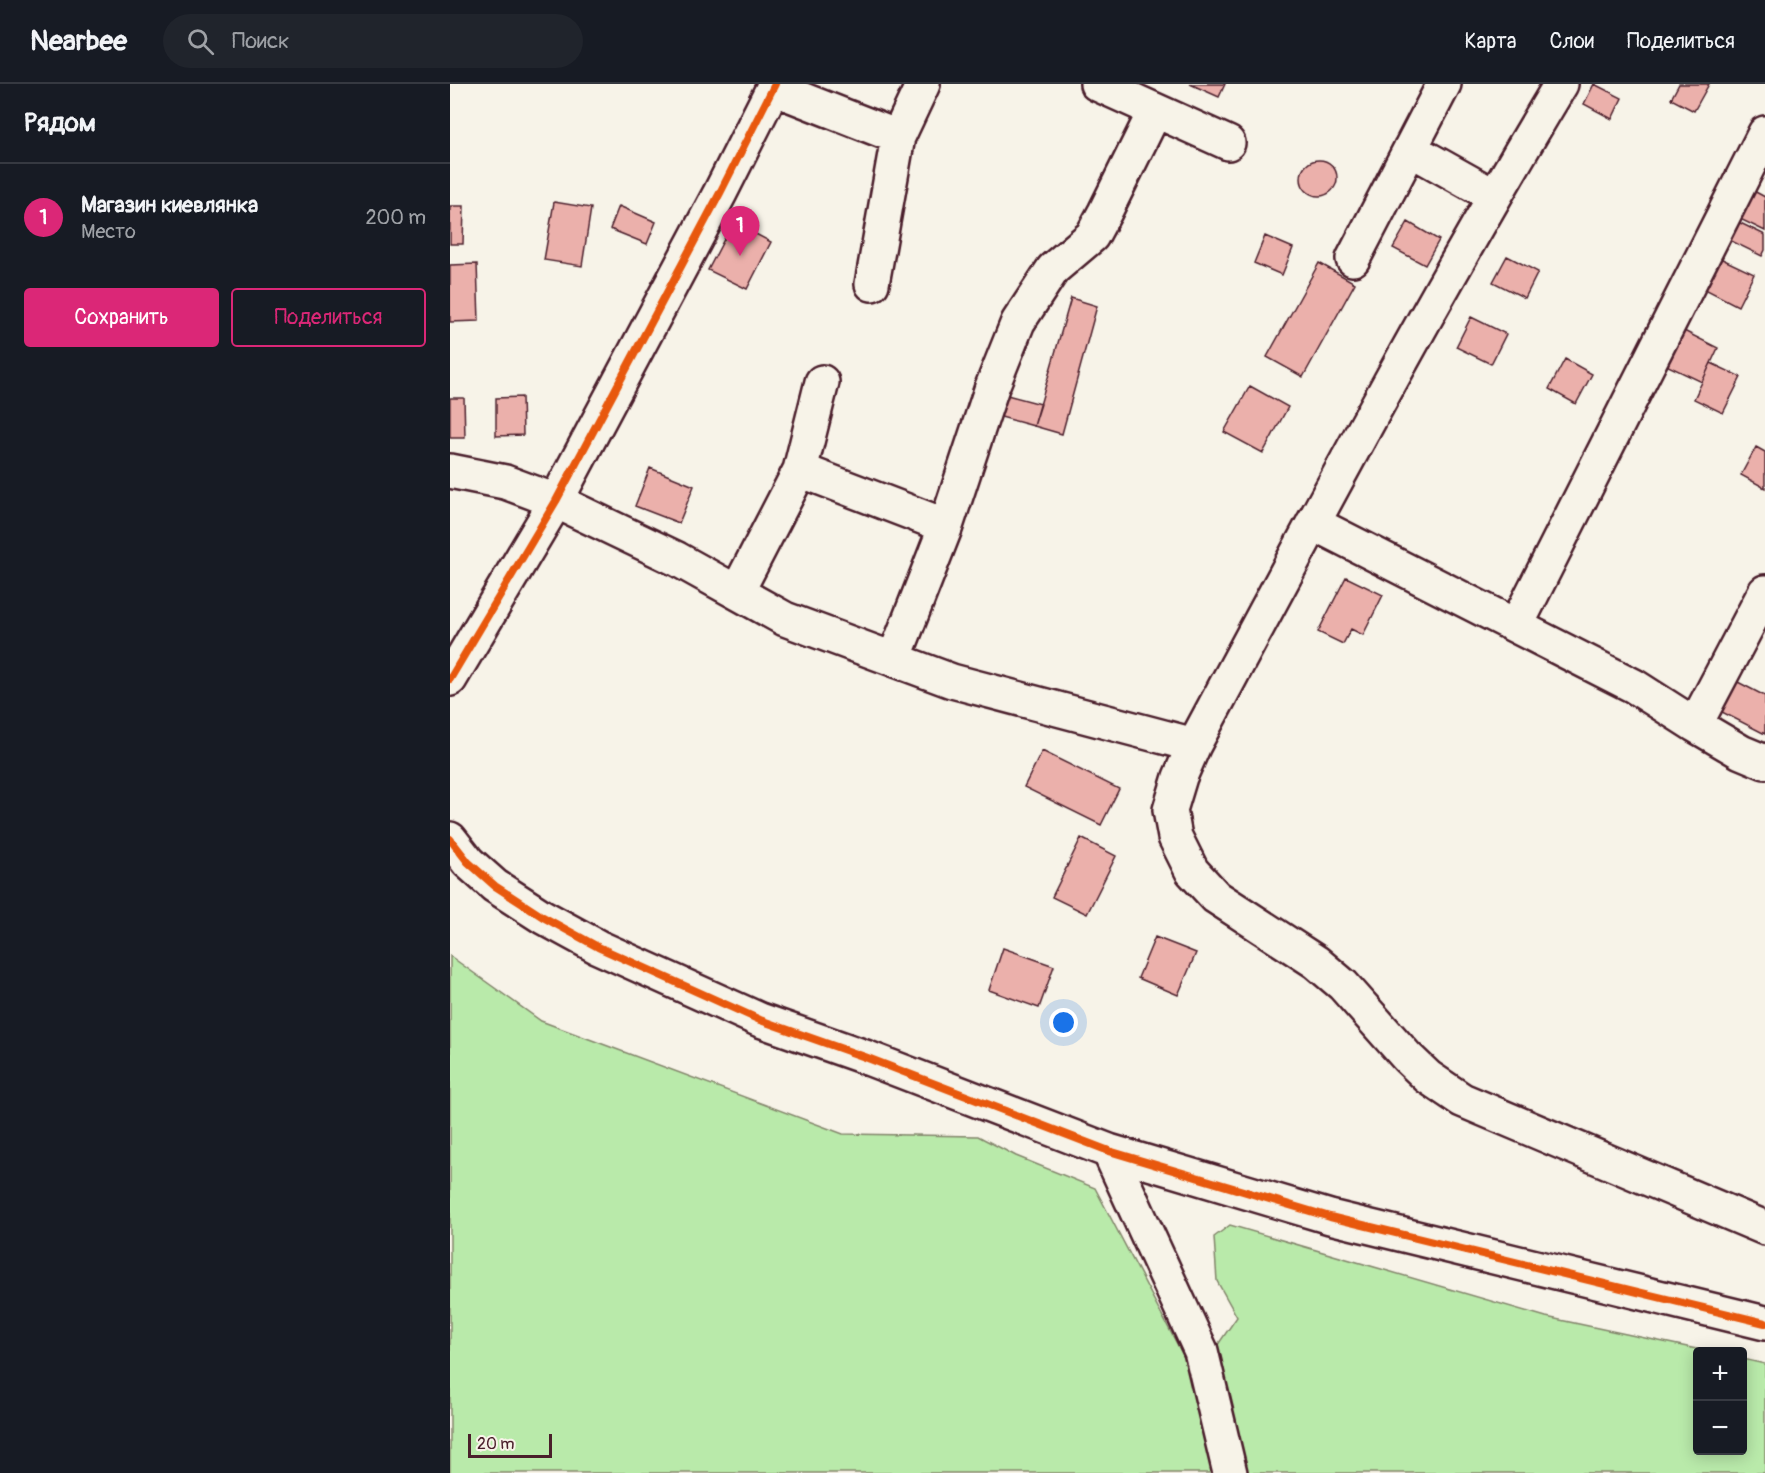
<!DOCTYPE html>
<html lang="ru">
<head>
<meta charset="utf-8">
<style>
	body { margin:0; font-family:Pangolin,sans-serif; background:#20242c; color:#f1f3f6 }
	.controls { position:absolute; right:18px; bottom:18px; display:grid; overflow:hidden; border-radius:6px; box-shadow:0 3px 15px #0003 }
	.controls button { width:54px; height:54px; display:grid; place-items:center; padding:0; border:0; border-bottom:2px solid #363941; background:#171b24; color:#f1f3f6; font:30px sans-serif }
	.scale { position:absolute; left:18px; bottom:15px; width:84px; box-sizing:border-box; padding-left:6px; border:3px solid #4a1f2b; border-top:0; font-size:16px; line-height:21px; white-space:nowrap; color:#4a1f2b; -webkit-text-stroke:4px #f7f3e8; paint-order:stroke }
	.you { position:absolute; left:614px; top:939px; width:21px; height:21px; margin:-15px; border:4px solid #fff; border-radius:50%; background:#1a73e8; box-shadow:0 0 0 9px #1a73e833 }
	.badge { display:grid; place-items:center; width:39px; height:39px; border-radius:50%; background:#db2777; color:#fff; font-size:20px; font-weight:700 }
	.pin { position:absolute; translate:-50% -50px; filter:drop-shadow(0 2px 3px #0008) }
	.pin::after { content:''; position:absolute; top:32px; width:21px; height:18px; background:inherit; clip-path:polygon(0 0,100% 0,50% 100%) }
	.list { margin:0; padding:0; list-style:none }
	h2 { display:flex; justify-content:space-between; align-items:center; height:78px; margin:0; padding:0 24px; font-size:26px }
	h2 small { font-size:20px; font-weight:400; color:#9ea1a6 }
	.list li { display:grid; grid-template-columns:39px 1fr auto; gap:18px; align-items:center; box-sizing:border-box; height:108px; padding:0 24px; border-top:2px solid #363941 }
	.list b { display:block; font-size:22px; white-space:nowrap }
	.list p { margin:0; font-size:20px; white-space:nowrap; color:#9ea1a6 }
	.list em { font-size:20px; font-style:normal; color:#9ea1a6 }
	.actions { display:flex; gap:12px; padding:18px 24px }
	.actions a { flex:1; padding:14px 0; border:2px solid #db2777; border-radius:6px; text-align:center; font-size:21px; color:#db2777 }
	.actions .main { background:#db2777; color:#fff }
	.icon { flex:none; width:33px; height:33px; fill:none; stroke:currentColor; stroke-width:2; stroke-linecap:round; stroke-linejoin:round }
	.map { position:relative; flex:none; width:1315px; height:1389px; overflow:hidden }
	header { display:flex; align-items:center; gap:36px; box-sizing:border-box; height:84px; padding:0 30px; background:#171b24; border-bottom:2px solid #363941 }
	header strong { font-size:28px }
	nav { display:flex; gap:33px; margin-inline-start:auto; font-size:21px }
	.search { width:420px; height:54px; background:#20242c; display:flex; align-items:center; gap:15px; box-sizing:border-box; padding:0 21px; border-radius:33px; color:#9ea1a6; font-size:22px }
	main { display:flex }
	aside { flex:1; background:#171b24 }
	.map>svg:first-child { display:block }
	.green { fill:#b9eaaa; stroke:#82846a; stroke-width:1.5 }
	.building { fill:#ebb0ab; stroke:#4a1f2b; stroke-width:1.5 }
	.lines { fill:none; stroke-linecap:round; stroke-linejoin:round }
	.minor-casing { stroke:#4a1f2b; stroke-width:38 }
	.minor { stroke:#f7f3e8; stroke-width:33 }
	.cycleway-casing { stroke:#f7f3e8; stroke-width:11 }
	.cycleway { stroke:#e8590c; stroke-width:8 }
</style>
</head>
<body>
<header>
<strong>Nearbee</strong>
<div class="search"><svg class="icon" aria-label="search" viewBox="0 0 24 24"><circle cx="10" cy="10" r="6"/><path d="M15 15l6 6"/></svg>Поиск</div>
<nav><a>Карта</a><a>Слои</a><a>Поделиться</a></nav>
</header>
<main>
<aside>
<h2>Рядом<small></small></h2>
<ul class="list">
<li><span class="badge">1</span><div><b>Магазин киевлянка</b><p>Место</p></div><em>200 m</em></li>
</ul>
<div class="actions"><a class="main">Сохранить</a><a>Поделиться</a></div>
</aside>
<div class="map">
<svg width="1315" height="1389" viewBox="0 0 1315 1389">
	<rect width="100%" height="100%" fill="#f7f3e8"/>
	<filter id="ink" filterUnits="userSpaceOnUse"><feTurbulence type="fractalNoise" baseFrequency=".0167" numOctaves="2"/><feDisplacementMap in="SourceGraphic" scale="12" xChannelSelector="R" yChannelSelector="G"/><feConvolveMatrix kernelMatrix="1 2 1 2 8 2 1 2 1" color-interpolation-filters="sRGB"/></filter>
	<g filter="url(#ink)">
		<!-- green -->
		<path class="green" d="M0 872 91 937 393 1050 528 1052 566 1072 645 1104 745 1294 787 1233 767 1197 764 1153 780 1141 1096 1233 1256 1267 1248 1268V1366H1292L1293 1275 1315 1280V1389H0Z"/>
		<!-- building -->
		<path class="building" d="M740 0H775L769 13Z
			M1144 0 1172 14 1162 35 1134 20Z
			M1229 0H1259L1244 27 1221 15Z
			M851 94a18 18 0 1 1 36 0a18 18 0 1 1-36 0Z
			M1302 106 1315 113V147L1288 134Z
			M104 118 141 124 132 182 94 176Z
			M0 122H14L13 160H0Z
			M169 122 206 138 197 160 160 145Z
			M1280 134 1315 151V166L1312 172 1271 152Z
			M283 138 321 158 297 205 258 186Z
			M958 138 989 156 975 181 943 164Z
			M815 152 843 164 832 191 804 179Z
			M1057 172 1088 188 1075 214 1043 198Z
			M1270 174 1304 190 1288 222 1255 205Z
			M869 179 905 199 853 293 817 273Z
			M27 180 29 237 0 238V181Z
			M621 214 647 222 612 350 584 342Z
			M1021 233 1056 250 1041 280 1006 263Z
			M1232 246 1268 264 1252 298 1216 281Z
			M1115 275 1142 290 1126 320 1099 305Z
			M1261 279 1291 293 1273 329 1244 315Z
			M800 302 838 323 813 369 774 348Z
			M557 311 591 320 584 342 551 333Z
			M72 313 73 351 46 352V314Z
			M0 314H14L15 354H0Z
			M1306 363 1315 368V404L1291 391Z
			M200 384 244 402 229 439 185 422Z
			M896 493 933 511 913 551 901 545 893 560 868 548Z
			M1282 595 1315 612V650L1266 625Z
			M592 667 669 705 651 741 574 703Z
			M631 754 666 772 637 830 602 813Z
			M705 853 746 869 728 911 688 894Z
			M553 864 604 882 589 924 539 906Z"/>
		<g class="lines">
			<!-- minor casing -->
			<g class="minor-casing">
				<path id="minor" d="M647 0 778 59
					M1111 0C981 216 863 439 744 661L730 693 720 726 725 753 742 787 766 813 866 878 893 901 957 973 978 993 1012 1016 1315 1144
					M323 4 448 53
					M960 65 1044 112
					M903 175 994 0
					M422 200 448 53 473 0
					M350 386 496 442
					M0 387 55 398 106 417 227 475 335 535 502 597 744 661
					M863 439 1184 602 1245 641 1291 668 1315 678
					M287 508 350 386 372 298
					M1066 542 1315 49
					M444 575 496 442 542 303 568 238 603 185 642 152 655 128 705 27
					M0 595 106 417 270 109 325 0
					M1245 641 1315 508
					M0 755 18 778 45 802 93 833 148 863 310 936 415 973 659 1067 880 1133 1315 1239
					M659 1067 751 1267 780 1389"/>
			</g>
			<!-- minor -->
			<use href="#minor" class="minor"/>
			<!-- cycleway casing -->
			<g class="cycleway-casing">
				<path id="cycleway" d="M0 595 106 417 270 109 325 0
					M0 755 18 778 45 802 93 833 148 863 310 936 415 973 659 1067 880 1133 1315 1239"/>
			</g>
			<!-- cycleway -->
			<use href="#cycleway" class="cycleway"/>
		</g>
	</g>
</svg>
<div class="controls">
<button>+</button>
<button>−</button>
</div>
<div class="scale">20 m</div>
<div class="you"></div>
<div class="pin badge" style="left:290px;top:172px">1</div>
</div>
</main>
</body>
</html>
